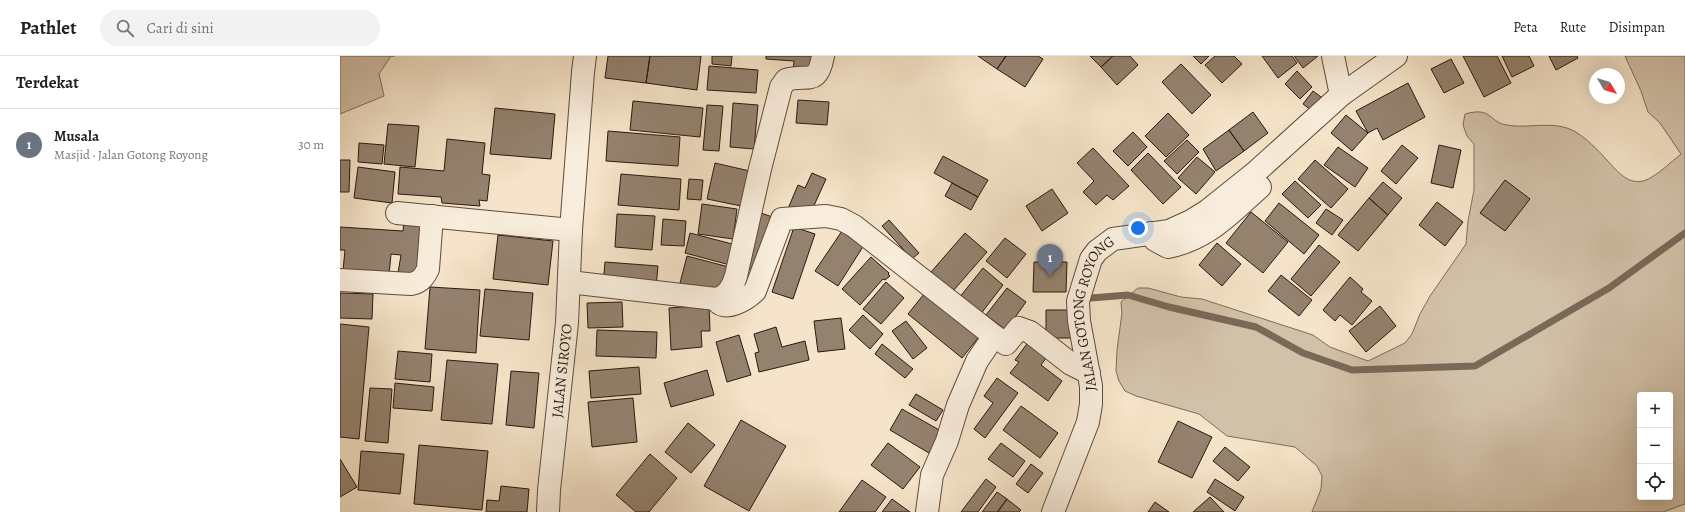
<!DOCTYPE html>
<html lang="id">
<head>
<meta charset="utf-8">
<style>
	body { margin:0; font-family:Alegreya,serif; background:#f2f2f2; color:#222 }
	.controls { position:absolute; right:12px; bottom:12px; display:grid; overflow:hidden; border-radius:4px; box-shadow:0 4px 16px #0002 }
	.controls button { width:36px; height:36px; display:grid; place-items:center; padding:0; border:0; border-bottom:1px solid #e0e0e0; background:#fff; color:#222; font:20px sans-serif }
	.compass { position:absolute; left:1249px; top:12px; width:36px; height:36px; border-radius:50%; background:#fff; box-shadow:0 4px 16px #0002; rotate:128deg }
	.you { position:absolute; left:798px; top:172px; width:14px; height:14px; margin:-10px; border:3px solid #fff; border-radius:50%; background:#1a73e8; box-shadow:0 0 0 6px #1a73e833 }
	.badge { display:grid; place-items:center; width:26px; height:26px; border-radius:50%; background:#db2777; color:#fff; font-size:13px; font-weight:700 }
	.pin { position:absolute; translate:-50% -33px; filter:drop-shadow(0 1px 2px #0008) }
	.pin::after { content:''; position:absolute; top:21px; width:14px; height:12px; background:inherit; clip-path:polygon(0 0,100% 0,50% 100%) }
	.list { margin:0; padding:0; list-style:none }
	h2 { display:flex; justify-content:space-between; align-items:center; height:52px; margin:0; padding:0 16px; font-size:17px }
	h2 small { font-size:13px; font-weight:400; color:#767676 }
	.list li { display:grid; grid-template-columns:26px 1fr auto; gap:12px; align-items:center; box-sizing:border-box; height:72px; padding:0 16px; border-top:1px solid #e0e0e0 }
	.list b { display:block; font-size:15px; white-space:nowrap }
	.list p { margin:0; font-size:13px; white-space:nowrap; color:#767676 }
	.list em { font-size:13px; font-style:normal; color:#767676 }
	.icon { flex:none; width:22px; height:22px; fill:none; stroke:currentColor; stroke-width:2; stroke-linecap:round; stroke-linejoin:round }
	.map { position:relative; flex:none; width:1345px; height:456px; overflow:hidden }
	header { display:flex; align-items:center; gap:24px; box-sizing:border-box; height:56px; padding:0 20px; background:#fff; border-bottom:1px solid #e0e0e0 }
	header strong { font-size:19px }
	nav { display:flex; gap:22px; margin-inline-start:auto; font-size:14px }
	.search { width:280px; height:36px; background:#f2f2f2; display:flex; align-items:center; gap:10px; box-sizing:border-box; padding:0 14px; border-radius:22px; color:#767676; font-size:15px }
	main { display:flex }
	aside { flex:1; background:#fff }
	.map>svg:first-child { display:block }
	.green { fill:#d2c1a9; stroke:#7e6c5c; fill-rule:evenodd }
	.lines { fill:none; stroke-linecap:round; stroke-linejoin:round }
	.stream { stroke:#7a6958; stroke-width:7 }
	.building { fill:#94826f; stroke:#2a180e }
	.minor-casing { stroke:#5d4b3d; stroke-width:24 }
	.minor { stroke:#f8eddc; stroke-width:22 }
	.labels { text-anchor:middle; stroke-width:3; stroke-linejoin:round; paint-order:stroke }
	.street-label { font-size:15px; fill:#2a180e; stroke:#f8eddc }
</style>
</head>
<body>
<header>
<strong>Pathlet</strong>
<div class="search"><svg class="icon" aria-label="search" viewBox="0 0 24 24"><circle cx="10" cy="10" r="6"/><path d="M15 15l6 6"/></svg>Cari di sini</div>
<nav><a>Peta</a><a>Rute</a><a>Disimpan</a></nav>
</header>
<main>
<aside>
<h2>Terdekat<small></small></h2>
<ul class="list">
<li><span class="badge" style="background:#6b7280">1</span><div><b>Musala</b><p>Masjid · Jalan Gotong Royong</p></div><em>30 m</em></li>
</ul>
</aside>
<div class="map">
<svg width="1345" height="456" viewBox="0 0 1345 456">
	<rect width="100%" height="100%" fill="#f5e4c9"/>
	<filter id="stains"><feTurbulence type="fractalNoise" baseFrequency=".005" numOctaves="4"/><feColorMatrix values="0 0 0 0 .2 0 0 0 0 .09 0 0 0 0 .02 0 0 0 .5 -.17"/></filter>
	<radialGradient id="worn" r=".72"><stop offset=".6" stop-color="#630" stop-opacity="0"/><stop offset="1" stop-color="#630" stop-opacity=".3"/></radialGradient>
	<!-- green -->
	<path class="green" d="M0 0H55H51L39 18 44 40 0 58Z
		M1285 0H1345V448L1323 456H972L981 433 982 420 977 410 955 391 887 380 859 358 796 340 785 335 779 325 776 315 777 294 782 257 781 246 798 232H808L841 241 862 243 973 279 990 291 1028 305 1065 287 1072 278 1080 258 1090 240 1126 188 1128 165 1134 134V88L1127 80 1123 69 1125 58C1153 50 1149 67 1167 69 1189 73 1213 64 1234 75 1246 82 1257 93 1266 103 1279 117 1291 134 1312 121 1322 115 1331 106 1341 98L1320 67 1308 56 1301 35ZM1300 339H1330V441H1300Z"/>
	<g class="lines">
		<!-- stream -->
		<path class="stream" d="M751 242 788 239 829 251 916 271 963 297 1012 314 1135 310 1269 232 1345 177"/>
	</g>
	<!-- building -->
	<path class="building" d="M268 0H310L306 27 265 22Z
		M310 0H361L357 34 306 27Z
		M372 0H392L391 10 372 8Z
		M426 0H474L473 19 453 17 454 5 426 3Z
		M638 0H666L657 13Z
		M666 0H698L703 3 685 31 657 13Z
		M750 0H773L761 11Z
		M773 0H790L798 9 777 29 761 11Z
		M853 0H869L861 8Z
		M875 0H894L902 8 882 27 865 9Z
		M922 0H952L957 7 938 22Z
		M954 0H978L963 12Z
		M1123 0H1157L1171 27 1144 41Z
		M1162 0H1189L1194 10 1172 21Z
		M1209 0H1237L1238 2 1216 14Z
		M1111 3 1124 27 1104 37 1091 13Z
		M841 8 871 39 852 58 822 26Z
		M369 10 418 14 416 37 367 34Z
		M957 15 972 31 960 43 945 28Z
		M1068 27 1085 61 1043 84 1037 72 1028 77 1016 55Z
		M973 35 985 44 975 57 963 48Z
		M458 44 489 46 487 69 456 67Z
		M293 45 363 52 360 81 290 74Z
		M393 47 418 49 414 93 390 91Z
		M367 49 383 50 379 95 363 94Z
		M155 52 215 58 211 103 150 98Z
		M913 56 928 77 904 95 889 74Z
		M828 57 849 79 826 101 805 80Z
		M1006 59 1028 77 1012 95 991 77Z
		M48 68 79 70 75 111 44 108Z
		M889 74 904 95 876 115 863 93Z
		M268 75 340 81 338 110 266 105Z
		M793 76 807 91 788 110 773 95Z
		M107 83 145 87 142 118 150 119 147 145 139 144 140 150 102 147 101 141 58 138 60 111 104 115Z
		M847 84 859 96 837 118 824 105Z
		M19 87 44 89 42 108 18 106Z
		M1062 89 1078 102 1056 128 1041 115Z
		M1099 89 1121 94 1113 132 1091 127Z
		M998 91 1028 112 1015 131 984 109Z
		M753 92 789 130 773 144 767 139 756 149 743 136 754 125 737 107Z
		M808 97 841 131 823 148 791 114Z
		M603 100 648 124 638 141 594 117Z
		M857 101 875 116 856 138 838 122Z
		M0 104H10L9 136H0Z
		M975 104 1008 133 991 152 958 123Z
		M375 107 414 116 406 151 367 143Z
		M18 111 55 116 52 147 14 142Z
		M472 117 486 123 472 154 447 155 458 129 465 132Z
		M281 118 341 123 339 154 278 149Z
		M349 123 363 124 361 144 347 143Z
		M1165 124 1190 143 1165 175 1140 157Z
		M955 125 981 149 968 162 942 138Z
		M1043 126 1062 142 1048 159 1029 142Z
		M612 127 638 141 631 154 605 140Z
		M712 133 728 157 702 175 686 150Z
		M1029 142 1048 159 1018 195 998 179Z
		M1097 146 1123 166 1105 190 1079 169Z
		M939 147 979 179 964 198 925 165Z
		M362 148 397 153 393 183 358 178Z
		M986 153 1003 164 992 179 976 167Z
		M911 156 948 186 923 217 886 187Z
		M421 157 438 163 419 217 402 211Z
		M277 158 315 160 312 194 275 191Z
		M323 163 346 165 344 190 321 189Z
		M549 164 579 197 572 203 542 170Z
		M64 165 85 167 79 218 58 217 61 199 51 198 49 219 3 215 5 194H0V171L63 175Z
		M454 171 475 178 453 243 432 236Z
		M504 172 526 186 498 230 475 215Z
		M350 177 396 189 390 209 345 197Z
		M625 177 647 196 613 235 591 216Z
		M158 179 213 185 208 229 153 223Z
		M665 182 686 198 667 222 646 205Z
		M877 187 901 208 882 230 859 209Z
		M979 189 1000 206 971 240 951 223Z
		M347 200 389 211 382 238 340 227Z
		M531 201 549 217 548 218 550 220 545 224 543 223 520 249 502 233Z
		M265 206 318 210 316 232 263 229Z
		M694 206H727L726 236H693Z
		M643 212 663 229 640 259 619 242Z
		M941 219 972 244 959 260 928 235Z
		M1010 221 1023 233 1021 236 1032 245 1012 269 1000 259 995 265 983 254Z
		M546 226 564 242 541 268 523 253Z
		M90 231 140 234 136 297 85 293Z
		M667 232 686 246 666 274 646 259Z
		M145 233 193 237 189 284 140 280Z
		M588 233 642 277 622 302 568 258Z
		M0 237 33 238 32 263 0 262Z
		M282 246 283 271 248 272 247 247Z
		M369 249 370 275H361L362 291 331 294 329 252Z
		M1040 250 1056 270 1026 296 1009 275Z
		M706 254H736V282H706Z
		M523 259 543 278 530 293 509 274Z
		M501 262 505 293 478 296 474 265Z
		M566 265 587 292 573 303 552 275Z
		M0 268 29 271 19 383 0 381Z
		M436 271 442 291 465 285 469 304 419 316 415 297 419 296 414 278Z
		M257 274 317 276 316 302 256 300Z
		M399 279 411 319 387 326 376 286Z
		M692 281 711 295 701 309 722 325 708 345 670 317 679 306 675 304Z
		M542 288 573 313 565 322 535 298Z
		M58 295 92 298 90 326 55 323Z
		M107 304 158 308 152 368 101 364Z
		M299 311 301 338 251 342 249 315Z
		M367 314 374 339 331 351 324 327Z
		M171 315 199 317 194 372 166 369Z
		M657 322 678 337 645 382 634 373 653 347 644 340Z
		M55 327 94 331 92 355 53 352Z
		M30 332 52 333 48 387 25 385Z
		M576 338 603 354 596 365 569 349Z
		M293 342 297 386 252 391 248 346Z
		M681 350 718 377 700 402 663 374Z
		M562 353 601 375 589 397 550 374Z
		M401 364 446 390 409 455 364 430Z
		M838 365 872 381 852 422 818 406Z
		M348 367 375 389 351 417 325 396Z
		M548 387 580 411 563 433 531 409Z
		M661 387 685 405 673 421 648 403Z
		M79 389 148 395 142 454 74 448Z
		M885 391 910 411 898 425 873 405Z
		M21 395 64 398 60 438 18 434Z
		M310 398 337 422 309 456H296L276 439Z
		M0 403 17 431 0 441Z
		M691 408 703 417 688 437 676 428Z
		M646 423 656 431 638 456H621Z
		M875 423 904 441 895 455 867 436Z
		M522 424 546 441 535 456H499Z
		M161 430 189 433 187 456H146L147 444 159 445Z
		M657 436 667 443 657 456H642Z
		M870 441 884 456H853Z
		M552 443 570 456H542Z
		M667 443 681 454 679 456H658Z
		M815 446 829 456H808Z"/>
	<g class="lines">
		<!-- minor casing -->
		<g class="minor-casing">
			<g id="minor">
				<path d="M993 0 1001 39"/>
				<path d="M57 157 231 174"/>
				<path d="M811 177 815 184 828 191C868 183 891 157 920 131"/>
				<path d="M0 224 71 228C81 226 84 221 88 213L92 160"/>
				<path d="M229 226 376 243C388 241 393 230 396 220L420 113 441 31 446 24C467 17 477 32 483 0"/>
				<path d="M376 243C383 258 407 243 415 235L442 163 486 160 501 163 514 170 654 280"/>
				<path id="s1" d="M208 456 209 434 227 267 231 174 243 16 245 0"/>
				<path d="M587 456 592 419 607 385 618 349 637 305 654 280 666 288 679 272 690 276 731 308 749 317"/>
				<path id="s2" d="M713 456 748 366 751 348V330L739 265 738 245 751 203 757 195 773 183 829 175 851 165 867 155 917 115 1001 39 1056 0"/>
			</g>
		</g>
		<!-- minor -->
		<use href="#minor" class="minor"/>
	</g>
	<g class="labels">
		<!-- street labels -->
		<g class="street-label">
			<text dy="5" stroke="none"><textPath href="#s2" startOffset="210">JALAN GOTONG ROYONG</textPath></text>
			<text dy="5" stroke="none"><textPath href="#s1" startOffset="142">JALAN SIROYO</textPath></text>
		</g>
	</g>
	<rect width="100%" height="100%" filter="url(#stains)"/>
	<rect width="100%" height="100%" fill="url(#worn)"/>
</svg>
<div class="controls">
<button>+</button>
<button>−</button>
<button><svg class="icon" aria-label="locate" viewBox="0 0 24 24"><circle cx="12" cy="12" r="6"/><path d="M12 2v4M12 18v4M2 12h4M18 12h4"/></svg></button>
</div>
<svg class="compass" viewBox="-18 -18 36 36"><path d="M0-13l5 13h-10z" fill="#e53935"/><path d="M0 13l5-13h-10z" fill="#767676"/></svg>
<div class="you"></div>
<div class="pin badge" style="left:710px;top:221px;background:#6b7280">1</div>
</div>
</main>
</body>
</html>
